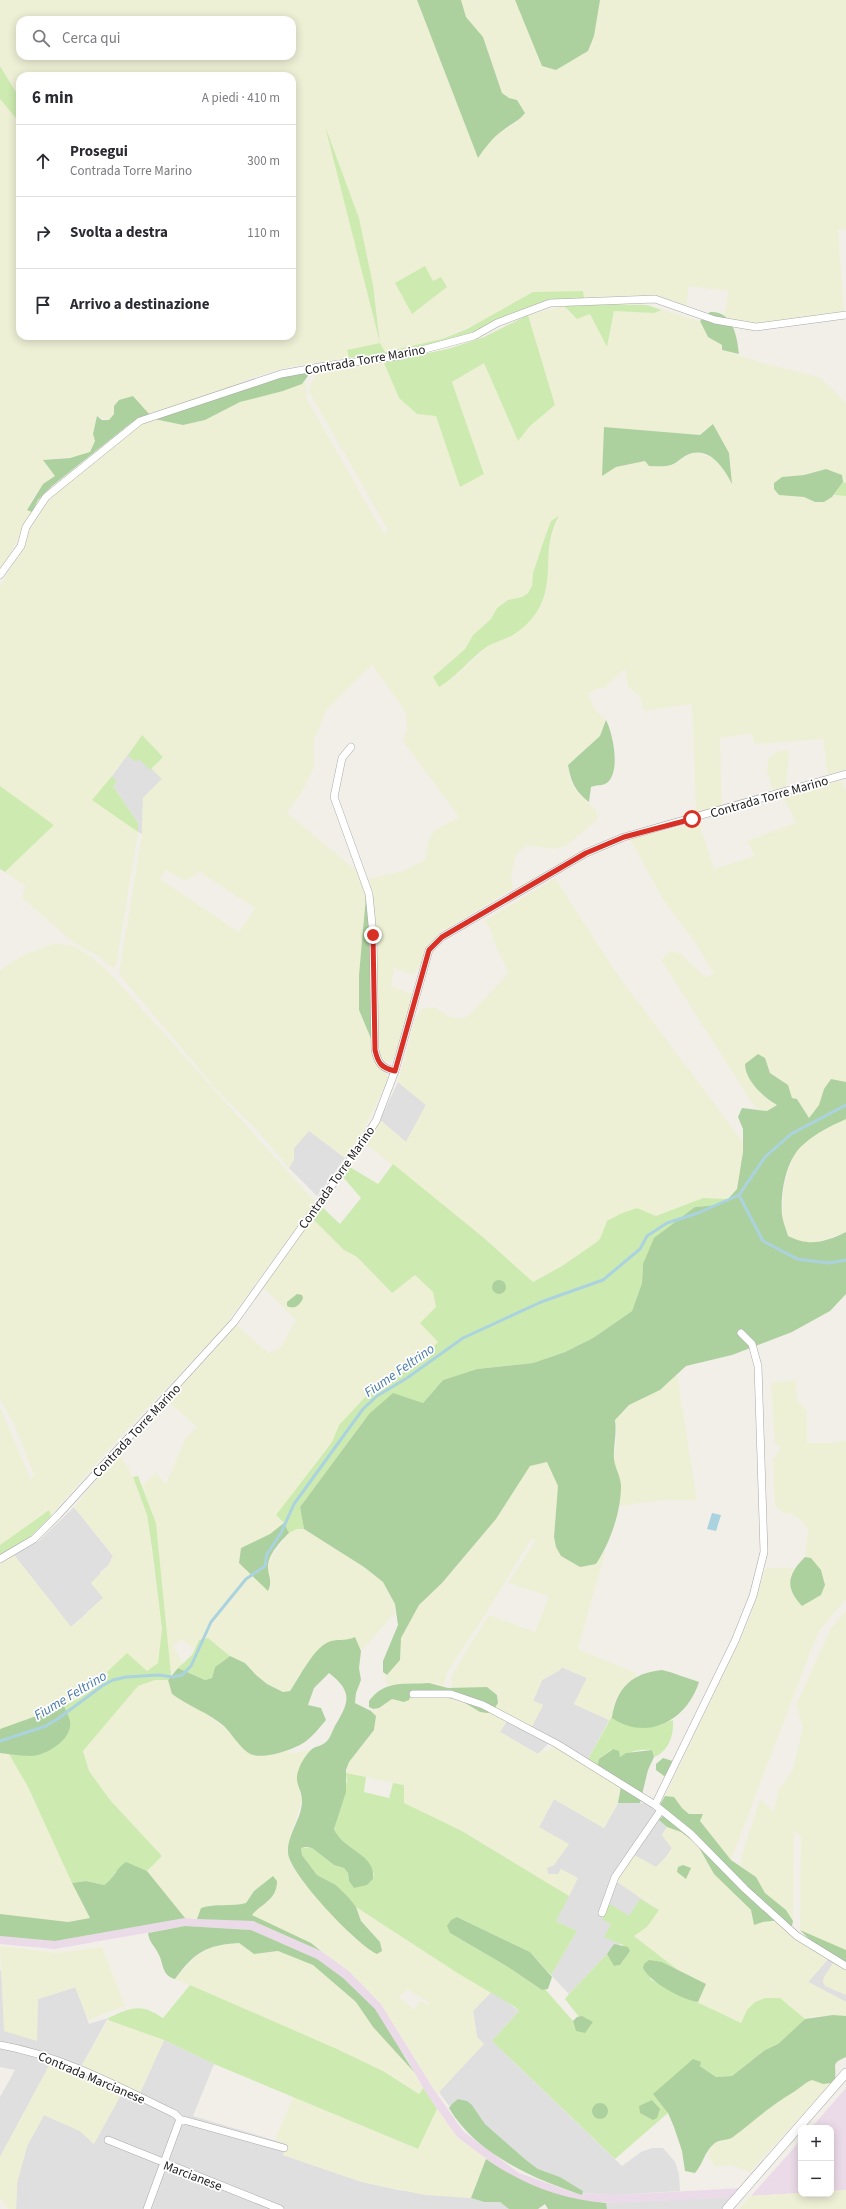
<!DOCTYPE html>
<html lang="it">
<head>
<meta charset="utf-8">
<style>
	body { margin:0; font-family:"Source Sans 3",sans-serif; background:#f2f2f3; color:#2b2b33 }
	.controls { position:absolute; right:12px; bottom:12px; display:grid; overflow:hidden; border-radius:8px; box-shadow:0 2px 10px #0003 }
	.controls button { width:36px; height:36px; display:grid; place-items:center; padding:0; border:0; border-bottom:1px solid #e1e1e2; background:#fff; color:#2b2b33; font:20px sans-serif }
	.stop { position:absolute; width:12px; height:12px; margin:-9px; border:3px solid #d93025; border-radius:50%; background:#fff }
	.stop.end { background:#d93025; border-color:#fff; box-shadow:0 1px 4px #0008 }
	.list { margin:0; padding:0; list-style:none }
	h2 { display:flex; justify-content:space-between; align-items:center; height:52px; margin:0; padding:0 16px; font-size:17px }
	h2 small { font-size:13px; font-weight:400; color:#7c7c81 }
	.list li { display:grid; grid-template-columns:26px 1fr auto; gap:12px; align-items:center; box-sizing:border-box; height:72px; padding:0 16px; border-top:1px solid #e1e1e2 }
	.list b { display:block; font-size:15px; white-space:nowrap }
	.list p { margin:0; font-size:13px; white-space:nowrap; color:#7c7c81 }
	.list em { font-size:13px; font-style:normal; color:#7c7c81 }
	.icon { flex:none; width:22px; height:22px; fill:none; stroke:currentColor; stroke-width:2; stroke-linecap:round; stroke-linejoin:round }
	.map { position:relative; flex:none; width:846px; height:2209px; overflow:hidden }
	.search { position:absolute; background:#fff; box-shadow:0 2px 10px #0003; left:16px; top:16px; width:280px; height:44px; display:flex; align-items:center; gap:10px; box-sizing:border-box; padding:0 14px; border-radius:12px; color:#7c7c81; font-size:15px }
	.panel { position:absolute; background:#fff; box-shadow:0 2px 10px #0003; left:16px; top:72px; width:280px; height:268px; border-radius:12px }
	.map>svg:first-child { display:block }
	.residential { fill:#e0dfdf }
	.industrial { fill:#ebdbe8 }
	.farmland { fill:#eef0d5; fill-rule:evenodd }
	.grass { fill:#cdebb0 }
	.forest { fill:#add19e }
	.water { fill:#aad3df }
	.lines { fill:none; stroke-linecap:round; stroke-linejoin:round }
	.stream { stroke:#aad3df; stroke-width:3 }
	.minor-casing { stroke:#a9a9a9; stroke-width:8 }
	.tertiary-casing { stroke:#a9a9a9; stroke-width:10 }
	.minor { stroke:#fff; stroke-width:7 }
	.tertiary { stroke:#fff; stroke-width:9 }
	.route { stroke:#d93025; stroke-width:5 }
	.labels { text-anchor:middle; stroke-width:3.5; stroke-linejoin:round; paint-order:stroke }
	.street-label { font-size:13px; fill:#222; stroke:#fff }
	.water-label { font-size:14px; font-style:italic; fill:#4a7aab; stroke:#fff }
</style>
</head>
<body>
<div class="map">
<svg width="846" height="2209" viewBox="0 0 846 2209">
	<rect width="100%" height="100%" fill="#f2efe9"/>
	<!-- residential -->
	<path class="residential" d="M142 735 162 779 143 798 142 834 138 832V823L113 786 117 782 112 776Z
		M398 1082 426 1105 406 1142 380 1120Z
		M309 1130 345 1158 317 1196 289 1168 294 1159V1148Z
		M74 1507 113 1556 108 1566 100 1572 104 1598 71 1627 14 1555 39 1541Z
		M561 1667 587 1678 574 1704 609 1720 587 1761 531 1728 543 1705 533 1701 542 1680 560 1670Z
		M508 1719 550 1742 538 1754 500 1732Z
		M554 1799 604 1828 618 1803H646L664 1816 660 1820 667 1827 662 1835 672 1848 666 1857 656 1867 634 1855 616 1881 659 1910 647 1927 612 1949 569 1994 551 1975 577 1931 556 1921 558 1874H548L539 1827Z
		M829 1958 846 1963V2002L808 1982Z
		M0 1970 38 1999 76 1987 89 2024 108 2018 81 2067 140 2093 164 2040 214 2064 193 2116 287 2144 283 2155 362 2182 398 2190 471 2198 484 2202H500L509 2209H16L17 2183 27 2146 44 2115 80 2131 94 2144 76 2076 50 2064 0 2157V2097L15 2070 0 2067Z
		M492 1991 519 2011 492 2041 622 2166 641 2152 652 2148H663L675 2162 679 2174 680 2191 614 2195 582 2193 583 2191 560 2177 538 2169 526 2160 485 2124 472 2105 452 2104 450 2107 439 2092 483 2044 477 2037 473 2011Z
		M734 2197 722 2209H607L606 2203Z"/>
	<!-- industrial -->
	<path class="industrial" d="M185 1918 253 1921 321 1951 349 1971 381 2004 433 2088 463 2131 519 2173 575 2193 614 2195 742 2188 734 2197 614 2203 573 2201 516 2181 457 2137 426 2093 405 2056 317 1959 251 1930 185 1926 55 1949 0 1944V1936L55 1941Z
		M846 2088V2190L831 2191V2128H811Z
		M801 2140V2193L751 2196 759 2187Z"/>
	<!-- farmland -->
	<path class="farmland" d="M0 0H417L479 157 488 143 503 130 517 122V100L509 98 502 93 483 37 466 17 461 0H515L520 12 597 17 600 0H846V229L838 230 844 311 764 323 730 322 724 315 729 291 689 286 686 306 641 298H584L582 291 493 316 442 339 410 348 385 353 380 343 348 350 349 358 293 366 253 377 211 395 150 415 133 396 118 401 114 406V414L109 420 97 416 93 434 95 441 90 452 80 456 43 460 55 476 43 484 32 499 27 510 32 512 0 573V99L20 123V336H292V76H20V99L0 66ZM20 20H292V56H20ZM327 132 359 218 373 285 380 338Z
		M564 306 572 316 583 317 590 314 607 347 614 311 654 313 662 310 700 321 708 337 722 345V350L766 364 819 377 846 403V483L843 482 842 475 833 471 819 470 804 475 786 476 779 495 804 497 815 502 832 497 834 495 846 496V769L828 775 823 739 755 744 751 733 720 738 722 806 696 813 692 704 644 711 640 696 628 687 625 669 604 688 596 689 588 694 595 709 606 720 600 736 568 765 570 780 578 793 596 810 598 819 566 846 553 849 527 845 516 855 511 877 513 889 439 933 414 975 394 968 391 987 413 994 409 1015 396 1052 393 1059 386 1063 377 1049 374 909 369 879 403 871 425 860 428 842 434 831 459 817 403 741 407 727 405 711 372 665 327 709 314 740V767L302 792 287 813 358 872 366 896 359 975V1010L372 1041 375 1061 389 1078 364 1129 345 1158 309 1131 294 1148V1159L289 1168 255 1128 215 1088 119 974 142 834 143 798 162 779 151 768 163 757 142 736 93 800 138 832 116 966 113 968 108 965 100 957 74 943 22 898 25 886 5 872 54 825 0 786V586L20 552 30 528 53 495 133 429 154 419 183 425 205 420 240 402 302 384 305 381 307 399 384 534 388 530 309 392 310 385 318 373 330 366 384 363 399 398 417 414 436 416 461 487 484 473 452 382 484 363 518 441 530 426 555 405 528 315ZM604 427 700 435 706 429 716 432 729 453 732 482 723 467 715 459 698 453 689 454 672 465 649 466 645 461 616 467ZM559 517 550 540 546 590 542 604 513 634 488 646 452 679 433 677 465 649 473 635 491 619 497 608 508 600 522 597 528 593 532 586 533 573 544 540 551 521ZM166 870 181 879 187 880 197 874 198 871 255 908 239 932 160 879Z
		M789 750 786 787 773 791 767 771 768 759 776 752Z
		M841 780 846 790V1082L831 1079 819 1105 809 1118 798 1099 792 1098 788 1085 770 1073 765 1058 749 1079 769 1101 777 1105 767 1111 756 1109 661 960 670 951 680 953 705 977 714 974 697 945 664 901 630 839 699 822 714 869 755 856 747 841 796 823 783 796Z
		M555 878 617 974 743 1142V1152L737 1189 728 1199 703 1198 656 1216 651 1213 607 1221 600 1239 594 1244 562 1266 533 1282 484 1238 366 1144 380 1120 406 1142 426 1105 398 1082 415 1019 422 1009 434 1007 450 1017 462 1019 470 1014 505 977 508 971 496 947 490 928 484 921Z
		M53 944 70 945 86 953 107 970 315 1202 224 1327 107 1451 51 1516 48 1510 0 1545V1407L31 1480 34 1475 14 1424 0 1399V970L23 955Z
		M846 1119V1232L814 1243 799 1242 788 1236 782 1215 784 1186 793 1156 803 1144 818 1133Z
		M312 1218 344 1250 357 1257 391 1293 415 1275 433 1292 436 1307 438 1342 417 1363 382 1387 369 1393 338 1426 332 1442 321 1455 276 1516 284 1523 270 1534 241 1548 239 1563 268 1590 271 1586 268 1566 271 1557 289 1533 297 1529H304L364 1567 383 1582 395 1604V1613L361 1651 357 1641H331L323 1645 304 1668 290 1691 283 1692 267 1684 256 1675 245 1663 230 1656 218 1645 199 1640 193 1649 182 1639 173 1646 183 1664 171 1674 156 1523 142 1486 156 1473 166 1484 185 1439 197 1427 168 1401 237 1325 268 1353 280 1348 283 1343 296 1320 263 1287Z
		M677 1375 697 1500H663L618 1506 621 1485 614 1459 617 1434 615 1420 629 1405 660 1390Z
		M796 1380 797 1400 807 1411V1443H835L846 1440V1599L818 1632 731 1860 700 1821 699 1813 689 1814 682 1808 676 1800 671 1797 665 1796 748 1623 766 1568H794L790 1577 802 1606 821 1595 811 1558 805 1557 808 1529 802 1521 793 1515 782 1512 775 1505 773 1460 781 1447 775 1444 771 1383Z
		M119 1453 133 1477 147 1515 162 1630 158 1663 147 1671 107 1672 110 1675 102 1683 81 1698 64 1706 0 1729V1564L14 1555 71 1627 88 1613 87 1612 103 1598 91 1583 108 1566 113 1556 74 1507Z
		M547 1462 558 1486 554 1537 596 1564 606 1549 578 1649 638 1674 625 1685 614 1702 613 1714 609 1720 574 1704 587 1678 562 1667 560 1670 542 1680 533 1701 543 1705 531 1728 495 1707 498 1703V1696L501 1685 497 1695 487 1687 452 1688 451 1678 455 1669 489 1615 535 1632 549 1596 508 1583 535 1541 532 1538 485 1615 447 1672 443 1687 437 1683 388 1685 385 1679 387 1675 400 1660 401 1638 419 1605 442 1583 496 1519 530 1466Z
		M846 1610V1950L800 1930 801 1835 794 1832 793 1921 786 1910 764 1893 756 1877 741 1866V1858L760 1799 774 1812 779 1789 793 1770 803 1727 796 1705 831 1628Z
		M155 1680H168L172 1694 202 1711 224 1727 248 1753 267 1756 286 1751 292 1753 311 1750 300 1766 299 1792 302 1800 290 1836 288 1854 292 1866 305 1884 344 1927 380 1942 361 1921 356 1907 459 1974 492 1991 473 2011 477 2037 484 2044 437 2094 381 2004 349 1971 311 1943 251 1915 262 1904 269 1902 262 1886 254 1891 246 1903 221 1907 210 1905 201 1908 197 1919 185 1918 147 1871 162 1856 110 1800 89 1771 83 1751 138 1686ZM407 1989 429 2003V2005L419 2001 414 2010 399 1997Z
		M417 1693 460 1700 480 1712H492L508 1719 500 1732 538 1754 541 1751H547L556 1746 620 1788 618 1803 604 1828 554 1799 539 1827 569 1844 554 1865 547 1868 548 1874H558L561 1869 578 1878 569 1896 462 1831 404 1803V1785L346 1773 349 1762 374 1730 376 1716 372 1711 379 1708 392 1699 404 1702 411 1695Z
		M0 1753 9 1754 28 1787 90 1918 68 1922 0 1914Z
		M667 1827 681 1832 697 1844 714 1874 751 1911 754 1925 774 1920 829 1958 808 1982 846 2002V2016H815L805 2019 795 2012 788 2003 742 2023 698 2002 705 1984 678 1970 634 1936 647 1927 658 1910 616 1881 634 1855 656 1867 666 1857 672 1848 662 1835Z
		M239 1943 254 1954 278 1951 292 1956 313 1965 334 1982 356 2002 373 2027 414 2072 423 2088 419 2094 383 2071 337 2049 175 1979 196 1956 216 1945Z
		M0 1946 57 1953 102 1947 125 2006 88 2020 75 1987 38 1999 37 2041 4 2031Z
		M833 1963 846 1969V1995L825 1986 823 1982 824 1977Z
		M108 2020 164 2040 140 2093 81 2067Z
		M50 2064 121 2095 94 2144 80 2131 44 2115 27 2146 17 2183 16 2209H9L0 2198V2157Z
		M812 2080 823 2084 831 2083 750 2172 731 2165 715 2167 708 2156V2152L716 2142 731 2138 776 2102Z
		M293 2097 417 2149 437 2109 457 2137 486 2159 471 2198 425 2195 362 2182 283 2155 287 2144 275 2140Z
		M846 2190V2209H739L751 2196 801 2193 831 2194V2191Z"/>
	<!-- grass -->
	<path class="grass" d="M0 66 20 99V123L0 99Z
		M325 126 359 218 373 285 380 343 385 352 442 339 467 329 533 292 583 291 584 298 546 302 471 335 419 350 349 358 347 350 380 343Z
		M425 266 433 281 441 277 447 287 412 314 395 283Z
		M589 304 647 305 662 310 654 313 614 311 607 347 590 314 577 319 564 306Z
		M528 315 555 405 530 426 518 441 484 363 452 382 484 474 460 487 436 416 417 414 399 398 384 363 451 348 484 337Z
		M843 482 846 483V496L834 495Z
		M559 516C543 545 552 564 545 593 541 610 528 626 513 635 505 639 495 642 488 646 470 658 458 676 439 687L433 677 465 649 473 635 491 619 497 608 508 600 522 597 528 593 532 586 533 573 544 540 551 521Z
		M142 735 163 757 150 770 139 759 136 762 128 756Z
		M112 776 117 782 113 786 138 823V832L92 800Z
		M0 786 54 825 5 872 0 869Z
		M393 1164 484 1238 533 1282 562 1266 594 1244 600 1239 607 1221 620 1214 637 1208 656 1216 703 1198 728 1199 718 1205 695 1207 643 1264 642 1283 632 1311 593 1338 565 1352 533 1363 477 1369 443 1380 423 1403 369 1414 300 1507 304 1529H297L289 1533 284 1523 276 1515 332 1442 339 1425 369 1393 382 1387 417 1363 438 1342 420 1323 436 1307 433 1292 415 1275 392 1293 357 1257 344 1250 312 1218 322 1207 340 1224 361 1198 343 1177 350 1167 378 1184Z
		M138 1476 156 1523 171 1674 168 1680H155L138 1686 83 1751 89 1771 110 1800 162 1856 147 1871 134 1866 115 1872 111 1881 104 1885 86 1881 72 1883 28 1787 9 1754 32 1756 70 1722 64 1706C81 1698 96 1689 109 1675L107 1672 127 1653 147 1671 158 1663 162 1629 152 1548 147 1515 133 1477Z
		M49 1510 51 1516 30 1537 0 1556V1545Z
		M208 1638 230 1656 215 1667 212 1678 205 1680 178 1668 192 1655 199 1640Z
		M613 1714V1718L656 1726 673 1720C674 1735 669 1751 654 1757L652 1750C641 1749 628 1751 620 1758L612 1749 599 1759 597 1767 587 1761Z
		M346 1773 366 1777 364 1792 389 1798 393 1783 404 1785V1803L462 1831 569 1896 556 1921 577 1931 551 1975 530 1952 457 1917 450 1933 508 1967 542 1990 545 1989 573 2021 574 2025 588 2019 579 2017 565 1999 569 1994 607 1954 615 1966 620 1965 624 1960 623 1945 604 1937 611 1924 602 1919 610 1904 629 1916 640 1899 659 1910 647 1927 634 1936 678 1970 662 1962 650 1979C680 1995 711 2008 741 2023L747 2010 755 2002 765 1998H780L805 2019 778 2044 765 2050 732 2076 716 2077 699 2065 668 2113 615 2159 492 2041 519 2011 515 2007 459 1974 356 1907 336 1885 317 1875 302 1855 301 1848H312L334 1865 344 1868 348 1873 349 1881 367 1885 373 1879 374 1874 361 1855 338 1839 334 1829 347 1781Z
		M190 1985 337 2049 383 2071 419 2094 423 2088 437 2109 418 2149 214 2064 164 2040 108 2020V2018C132 2007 141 2003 163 2018Z"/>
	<!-- forest -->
	<path class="forest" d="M417 0H461L466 17 483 37 502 93 509 98 517 100 525 113C518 122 510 124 502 131 492 138 485 148 478 158Z
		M515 0H600L594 36 588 51 556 70 542 66Z
		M710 312C733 311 737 336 739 354L722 350V345L708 337 700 321Z
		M313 369 302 384 283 391 240 402 205 420 183 425 154 419 281 375Z
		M133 396 150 415 131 423 52 486 38 500 32 512 27 510 43 484 55 476 43 460 70 458 90 452 95 441 93 434 97 416 102 420H109L114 414V406L119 400Z
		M713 424 729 453 732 484C724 468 709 445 687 455 682 457 677 463 671 465 665 467 656 466 649 466L645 461 616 467 602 476 604 427 700 435Z
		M826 469 842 475 843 482 832 497 824 502H815L804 497 779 495 774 489V483L782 477 804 475Z
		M606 720C613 734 620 768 609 781 604 787 597 784 591 787L589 802C575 791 571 782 568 765L600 736Z
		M366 896 370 941 372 1041 359 1010V975Z
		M758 1054 765 1058 770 1073 788 1085 792 1098 797 1099 809 1118 819 1105 824 1089 831 1079 846 1082V1119C831 1126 816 1133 804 1144 786 1158 780 1193 782 1215 783 1222 786 1229 788 1236 810 1247 825 1242 846 1232V1294L830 1311 792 1332 732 1355 686 1366 660 1390 629 1405 615 1420C617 1435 613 1446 614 1459 615 1468 621 1477 621 1486 621 1512 610 1543 596 1564L580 1567 561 1556 556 1547 554 1537 558 1486 547 1462 530 1466 496 1519 442 1583 419 1605 401 1638 400 1660 387 1675 383 1672V1661L398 1625 395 1604 383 1582 364 1567 304 1529 300 1507 369 1414 393 1393 423 1403 443 1380 477 1369 533 1363 565 1352 593 1338 632 1311 642 1283 643 1264 654 1238 695 1207 718 1205 728 1199 737 1189 743 1152V1129L738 1117 742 1108 767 1111 777 1105C763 1097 745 1080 745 1064Z
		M492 1287a7 7 0 1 1 14 0a7 7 0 1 1-14 0Z
		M297 1294 302 1295 303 1298C300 1305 295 1310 287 1306V1302Z
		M284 1523 289 1533C281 1541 268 1554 268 1567 268 1576 273 1581 268 1591L239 1563 241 1548 270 1534Z
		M805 1557 811 1558 821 1570 825 1585 821 1595 802 1606C784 1587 788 1574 805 1557Z
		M355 1637 361 1651 359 1668 361 1680 356 1693 355 1703 371 1711 376 1716 374 1730 349 1762 346 1770V1792L334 1829C343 1851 376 1853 373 1879L367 1885 354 1888 349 1881 348 1873 344 1868 334 1865 312 1848 306 1847 301 1848 302 1855 317 1875 336 1885 349 1898 356 1907 361 1921 380 1942 382 1951 377 1954C357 1945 290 1875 288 1853 287 1834 302 1819 302 1801 302 1787 292 1784 300 1766 302 1761 308 1752 312 1749 316 1746 322 1746 326 1742 330 1739 333 1729 336 1724 350 1701 352 1691 329 1673L314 1688 308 1705 321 1708 326 1720C320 1727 313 1736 305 1742 293 1750 259 1762 247 1752 238 1745 232 1734 224 1726 209 1713 188 1706 172 1694L168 1680 178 1668 205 1680 212 1678 215 1667 230 1656 245 1663 256 1675 267 1684 283 1692 290 1691C300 1677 314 1646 331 1641 340 1639 347 1641 355 1637Z
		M662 1670C675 1673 686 1678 699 1682 687 1720 648 1742 612 1718 616 1688 632 1673 662 1670Z
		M429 1683 448 1688 487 1687 497 1695 498 1703 492 1712 487 1713 480 1712 460 1700 417 1693 411 1695 409 1700 404 1702 392 1699 379 1708 373 1709 369 1707V1701C385 1679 405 1685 429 1683Z
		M64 1706C66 1711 69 1716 70 1721 73 1739 47 1755 31 1756 21 1756 10 1754 0 1753V1729Z
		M613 1749 619 1751 620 1757 626 1753 652 1750 654 1757 648 1770 640 1803H618L621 1786 597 1767 599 1759Z
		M663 1758 676 1762 668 1775 664 1776 656 1770V1764Z
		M665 1796 674 1797 682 1808 689 1814H703L700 1821 731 1860 756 1877 765 1893 786 1910 793 1921 792 1926 790 1928 780 1920 763 1922 754 1925 751 1910 714 1874 697 1844 681 1832 667 1827 659 1820 663 1816 657 1810Z
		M126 1862 147 1871 185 1918 55 1941 0 1936V1914L68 1922 90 1918 72 1883 86 1881 104 1885C114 1879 116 1868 126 1862Z
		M683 1865 691 1868 686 1879 677 1872 678 1867Z
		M273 1876 277 1881C277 1900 262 1903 252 1915L311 1943 321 1951 253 1921 197 1919 201 1908C215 1903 231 1907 246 1903L254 1891Z
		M457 1917 530 1952 552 1977 548 1989 542 1990 508 1967 450 1933 447 1926 451 1920Z
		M185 1926 251 1930 317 1959 343 1978 375 2009 414 2072 373 2027 356 2002 313 1965 278 1951 254 1954 239 1943C206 1945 195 1952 175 1979 161 1975 164 1963 158 1953 154 1945 149 1942 148 1933Z
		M800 1930 846 1950V1963L812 1942Z
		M614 1944 628 1947 630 1951 620 1965 614 1966 607 1954Z
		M649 1960 662 1962 706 1984 698 2002C682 2000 650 1982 643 1968L644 1964Z
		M833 2015 846 2016V2057C830 2064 837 2064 835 2079L831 2083 823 2084 812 2080C804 2083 799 2089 792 2093 770 2106 753 2122 733 2137 728 2141 720 2139 715 2143 705 2150 703 2164 695 2173L685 2171 682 2151 674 2127 668 2113 653 2094 693 2059 701 2062 700 2066 716 2077 732 2076 765 2050 778 2044 805 2019Z
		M582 2016 593 2022 585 2033 576 2031 573 2021 577 2017Z
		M458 2099 467 2101 472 2105 485 2124 526 2160 538 2169 560 2177 583 2191 582 2195C534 2179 476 2154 449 2108L452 2104Z
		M652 2100 660 2109 657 2118 653 2120 640 2113 639 2106Z
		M592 2111a8 8 0 1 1 16 0a8 8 0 1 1-16 0Z
		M486 2159C524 2185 559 2199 606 2203L607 2209H548L545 2204 538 2209H509L500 2202H484L471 2198Z"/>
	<!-- water -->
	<path class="water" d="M712 1513 721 1515 716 1531 707 1529Z"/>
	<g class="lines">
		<!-- stream -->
		<path class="stream" d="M739 1195 763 1241 797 1259 829 1263 846 1260
			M0 1741 46 1726 59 1718 102 1686 113 1680 126 1677 159 1675 172 1677 182 1675 191 1666 211 1622 246 1579 265 1566 267 1554 281 1533 294 1504 363 1409 377 1396 407 1378 463 1338 541 1302 603 1280 640 1249 647 1236 667 1223 698 1213 739 1195 765 1157 791 1134 846 1105"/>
		<!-- minor casing -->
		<g class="minor-casing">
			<path id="minor" d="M0 575 21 546 26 527 46 497 140 421 281 374 325 366 399 356 474 336 497 323 550 303 655 299 715 320 756 327 846 315
				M351 747 342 758 334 797 369 894 373 935 375 1050C378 1063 381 1068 395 1071
				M0 1559 34 1539 58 1515 234 1322 357 1150 376 1121 395 1071 429 950 442 937 586 853 624 837 846 774
				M413 1694H451L483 1705 557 1744 655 1805 691 1834 745 1889 797 1936 846 1966
				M655 1805 735 1641 753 1596 764 1552 758 1366 752 1344 741 1333
				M602 1913 615 1877 661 1810
				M0 2045C62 2056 119 2087 175 2114L180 2119 284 2148
				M108 2140 280 2209
				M147 2209 180 2119"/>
		</g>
		<!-- tertiary casing -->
		<g class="tertiary-casing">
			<path id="tertiary" d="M727 2209 846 2073"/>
		</g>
		<!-- minor -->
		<use href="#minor" class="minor"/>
		<!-- tertiary -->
		<use href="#tertiary" class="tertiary"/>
	</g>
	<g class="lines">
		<!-- route -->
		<path class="route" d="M373 935 375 1050C378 1063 381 1068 395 1071L429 950 442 937 586 853 624 837 692 819"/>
	</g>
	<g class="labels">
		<!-- street labels -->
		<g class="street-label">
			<text transform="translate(365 359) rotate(-10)" y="5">Contrada Torre Marino</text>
			<text transform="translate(769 796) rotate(-16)" y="5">Contrada Torre Marino</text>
			<text transform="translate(336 1177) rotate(-55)" y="5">Contrada Torre Marino</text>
			<text transform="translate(136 1430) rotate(-47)" y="5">Contrada Torre Marino</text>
			<text transform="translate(92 2077) rotate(23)" y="5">Contrada Marcianese</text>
			<text transform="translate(193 2175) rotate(21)" y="5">Marcianese</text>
		</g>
		<!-- water labels -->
		<g class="water-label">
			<text transform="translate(399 1370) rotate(-35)" y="5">Fiume Feltrino</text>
			<text transform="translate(70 1695) rotate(-31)" y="5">Fiume Feltrino</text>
		</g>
	</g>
</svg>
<div class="controls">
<button>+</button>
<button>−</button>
</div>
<div class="stop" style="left:692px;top:819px"></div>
<div class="stop end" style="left:373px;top:935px"></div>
<div class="search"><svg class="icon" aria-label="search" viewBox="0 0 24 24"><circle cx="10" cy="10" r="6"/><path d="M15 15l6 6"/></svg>Cerca qui</div>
<section class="panel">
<h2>6 min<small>A piedi · 410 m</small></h2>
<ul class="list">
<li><svg class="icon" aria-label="ahead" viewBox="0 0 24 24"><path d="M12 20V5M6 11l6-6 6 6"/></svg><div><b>Prosegui</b><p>Contrada Torre Marino</p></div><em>300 m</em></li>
<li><svg class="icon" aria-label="right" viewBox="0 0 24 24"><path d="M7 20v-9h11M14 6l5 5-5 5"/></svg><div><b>Svolta a destra</b></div><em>110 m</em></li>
<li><svg class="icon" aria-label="arrive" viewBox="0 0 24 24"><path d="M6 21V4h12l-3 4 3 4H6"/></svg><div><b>Arrivo a destinazione</b></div></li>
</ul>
</section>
</div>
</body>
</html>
